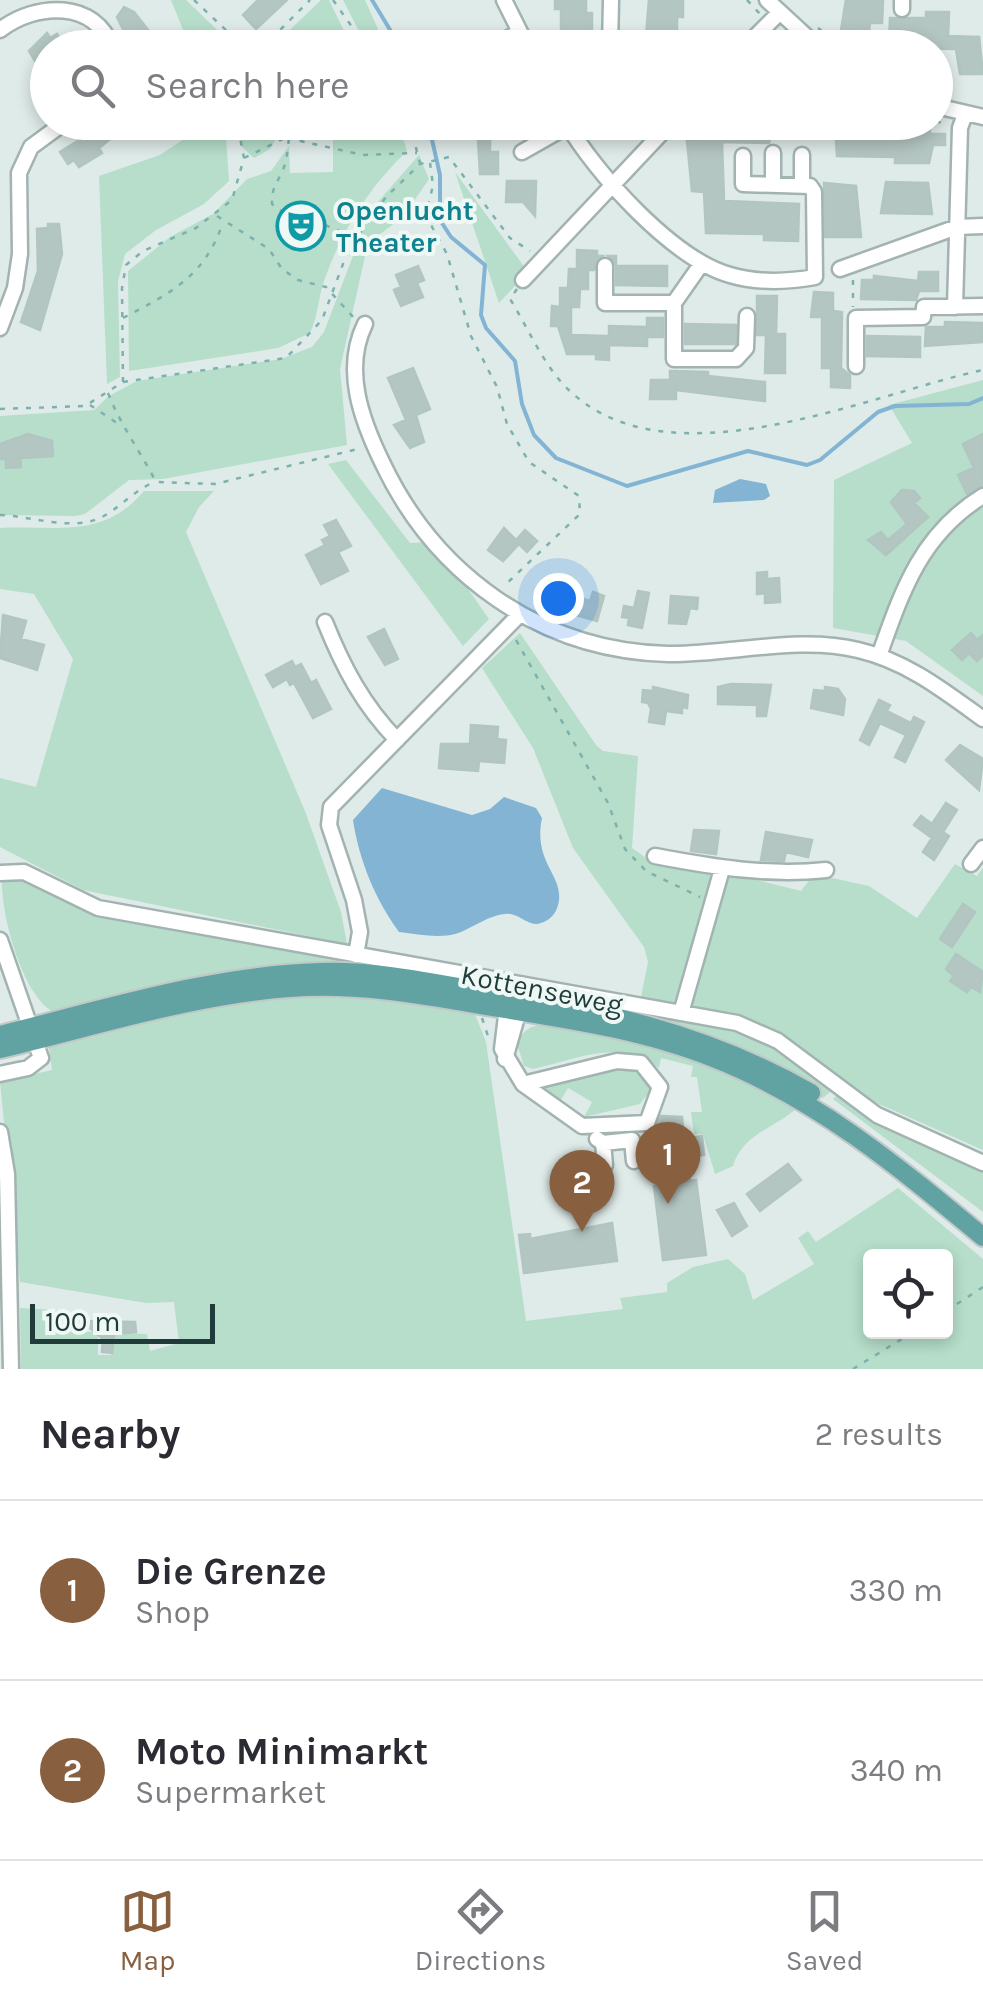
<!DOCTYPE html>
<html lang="en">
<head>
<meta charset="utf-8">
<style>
	body { margin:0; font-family:Karla,sans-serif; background:#f2f2f3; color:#2b2b33 }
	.controls { position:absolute; right:30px; bottom:30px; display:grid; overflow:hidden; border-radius:10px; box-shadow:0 5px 15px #0003 }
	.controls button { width:90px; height:90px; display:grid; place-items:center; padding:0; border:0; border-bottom:2px solid #e1e1e2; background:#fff; color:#2b2b33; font:50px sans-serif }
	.scale { position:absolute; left:30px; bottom:25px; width:185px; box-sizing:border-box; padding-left:10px; border:5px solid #1f3c3b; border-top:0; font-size:28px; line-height:35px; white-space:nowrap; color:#1f3c3b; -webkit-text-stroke:8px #eff8f5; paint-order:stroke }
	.you { position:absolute; left:558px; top:598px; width:35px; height:35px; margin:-25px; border:8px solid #fff; border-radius:50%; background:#1a73e8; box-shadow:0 0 0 15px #1a73e833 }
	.badge { display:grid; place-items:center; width:65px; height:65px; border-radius:50%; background:#886040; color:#fff; font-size:32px; font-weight:700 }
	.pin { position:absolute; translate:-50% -82px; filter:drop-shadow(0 2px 5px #0008) }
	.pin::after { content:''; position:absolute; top:52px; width:35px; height:30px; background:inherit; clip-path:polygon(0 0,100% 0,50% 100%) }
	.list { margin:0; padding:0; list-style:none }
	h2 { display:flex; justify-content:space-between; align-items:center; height:130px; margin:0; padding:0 40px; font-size:42px }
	h2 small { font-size:32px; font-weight:400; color:#7c7c81 }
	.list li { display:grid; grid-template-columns:65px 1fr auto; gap:30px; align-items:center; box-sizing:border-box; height:180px; padding:0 40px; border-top:2px solid #e1e1e2 }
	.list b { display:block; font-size:38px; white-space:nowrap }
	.list p { margin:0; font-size:32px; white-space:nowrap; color:#7c7c81 }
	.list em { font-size:32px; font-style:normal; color:#7c7c81 }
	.icon { flex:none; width:55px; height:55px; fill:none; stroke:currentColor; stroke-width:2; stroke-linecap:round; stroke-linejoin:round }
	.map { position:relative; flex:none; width:983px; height:1369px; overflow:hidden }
	.search { position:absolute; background:#fff; box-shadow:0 5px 15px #0003; left:30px; right:30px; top:30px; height:110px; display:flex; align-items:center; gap:25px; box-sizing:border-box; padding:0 35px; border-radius:55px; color:#7c7c81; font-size:38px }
	.sheet { height:490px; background:#fff }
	nav { display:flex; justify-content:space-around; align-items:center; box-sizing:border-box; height:140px; border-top:2px solid #e1e1e2; background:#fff; font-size:28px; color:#7c7c81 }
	nav a { display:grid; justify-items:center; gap:5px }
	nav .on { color:#886040 }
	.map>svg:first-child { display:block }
	.green { fill:#b6deca; fill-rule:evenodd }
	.water { fill:#83b4d4 }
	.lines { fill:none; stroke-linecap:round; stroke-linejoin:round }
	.stream { stroke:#83b4d4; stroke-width:4 }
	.building { fill:#b4c6c2; stroke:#b1c5c1; stroke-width:2.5 }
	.minor-casing { stroke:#a2b3b1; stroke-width:19 }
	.major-casing { stroke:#c0c8c8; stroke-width:22 }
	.path { stroke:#7db1ad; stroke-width:2.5; stroke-dasharray:5 8; stroke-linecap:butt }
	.minor { stroke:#fff; stroke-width:14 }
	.major { stroke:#61a3a2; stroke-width:18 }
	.labels { text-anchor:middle; stroke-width:8; stroke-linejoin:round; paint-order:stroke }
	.culture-label { font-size:28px; font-weight:bold; fill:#0d838f; stroke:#eff8f5; text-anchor:start }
	.street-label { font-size:28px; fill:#1f3c3b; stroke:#eff8f5 }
</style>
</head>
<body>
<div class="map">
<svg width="983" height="1369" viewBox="0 0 983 1369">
	<rect width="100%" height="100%" fill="#dfebe9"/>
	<!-- green -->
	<path class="green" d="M171 0H186L235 47H190Z
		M321 0H329L352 47H272Z
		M343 0H365L386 47H367Z
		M241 122H286V123L270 149 254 158 242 147Z
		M208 123H225L229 181 204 204 156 230 125 254 118 281 120 377 107 384 99 176 160 155Z
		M301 123H398L407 151C369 187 342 230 324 281 318 298 318 317 310 333L278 348 129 371 128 271 170 237 213 214 247 179 271 171 289 146 290 173 333 172V138L303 135 298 129Z
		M419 155 429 179 403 217 368 243 340 369 347 445 163 479 129 480 85 514 75 516 0 515V416L94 410 109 396 137 381 281 359 312 347 324 332 370 211Z
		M455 172 528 272 499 303Z
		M983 380V696L906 641 833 628 834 480 912 443 889 405Z
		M346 460 410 543 435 542 489 619 463 646 328 464Z
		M144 491H214L199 507 186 532 305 811 341 912 347 944 83 890 0 847V778L36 787 73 659 34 594 0 589V528C56 525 103 540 144 491Z
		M520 633 596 745 603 751 638 756 632 848 652 862 711 875 676 1003 641 997 648 962 644 947 573 848 533 748 482 668Z
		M955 864 977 876 983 868V1150L870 1100 825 1068 690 1010 729 873 801 891 814 874 869 886 917 918Z
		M2 878H19L87 910 351 958 393 968 392 971 58 1014C23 1002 0 912 2 878Z
		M291 995H367L475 1014 486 1042 526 1321 623 1309 620 1298 667 1292V1283L693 1267 728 1259 745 1274 753 1300 814 1264 798 1238 808 1231 816 1242 898 1188 983 1259V1369H21L20 1308 57 1310 62 1323 60 1331 98 1332V1355H111L112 1333 147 1334 150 1351 179 1343 174 1302 146 1303 20 1282 0 1082 52 1070 49 1048 194 1011ZM870 1256H946V1332H870Z
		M627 1013C703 1023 777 1030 830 1092L823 1098Z
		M544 1024 659 1044 800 1105C778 1128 743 1132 733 1166L715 1174 703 1134H694L691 1112H702L697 1077H691L693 1066 661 1058 659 1068C621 1037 575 1060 533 1069L524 1066 517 1044C523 1030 530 1026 544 1024Z
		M613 1066 638 1067 653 1087 640 1104 584 1117 592 1102 568 1088 559 1103 539 1085Z
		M839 1094 983 1168V1212L833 1099Z"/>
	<!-- water -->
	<path class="water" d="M740 479 766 484 770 496 764 500 713 503 715 490Z
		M382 788 472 815 490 809 504 797 536 808 542 818C533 861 562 874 559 900 558 910 552 920 541 923 528 928 519 912 505 914 490 915 475 926 461 932 440 940 420 934 399 932 375 899 359 860 353 820Z"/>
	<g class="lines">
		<!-- stream -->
		<path class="stream" d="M372 0 401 48
			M428 122 440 175V220L451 237 485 265 481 315 486 328 515 361 522 404 534 435 556 458 627 486 748 451 807 465 820 460 878 412 895 406 969 404 983 398"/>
	</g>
	<!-- building -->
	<path class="building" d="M258 0H287L256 29 243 15Z
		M555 0H586V13H592V48H561V9H555Z
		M649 0H683V17H677V48H645Z
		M846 0 883 1 882 23H870L869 31 841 30Z
		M124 7 134 12 149 31 151 43 140 44 138 33 126 35 117 17Z
		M926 12H949L948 36 979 37 983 74H960L956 49 894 48 889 43 890 18H926Z
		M47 33 50 38 57 34 65 48H48V63L45 58 35 61 29 51Z
		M102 122H120L125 127 99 148 102 153 79 167 74 160 68 164 60 152 81 139 83 143Z
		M477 122H499V132H490V152H498V174H480Z
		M817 122V134H771L769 143 722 142 724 201 799 204 798 241 764 240V234L706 233 704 192 692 191 687 141 711 137V124Z
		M835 125 930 127V134H945V145H933L929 163H895V157L837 156Z
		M507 181H536L535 216 523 202H506Z
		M886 182 928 183 932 214 881 213Z
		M824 183 856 186 861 237H825Z
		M48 224H59L62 254 40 330 21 322 38 271 37 229 48 228Z
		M577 250 597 251V256H603L594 270H588V289H580L579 307H571V335L609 336V326L647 327V318H663V337H647V346L609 345V360L596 359V354H567L558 326H551L552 306 560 307V288H568L569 269H577Z
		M608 256H616V266H667V286L616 285V265Z
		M418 266 424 280 417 283 423 297 401 306 394 290 401 287 396 275Z
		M919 272H938V291H919L916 300 861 299 862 280H874V276L918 281Z
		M814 292 833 293V311L842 312 841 368 850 375V388L831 387V368H822V317H811Z
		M757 296H777L776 334H785V373H765L766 335H757Z
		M945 322 983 323V342L925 346 926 327H945Z
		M685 324 736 325V344H685Z
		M867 336 920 337V357L867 356Z
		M413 368 430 409 416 415 424 442 410 448 394 425 406 420 388 378Z
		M670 371 708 372V376L765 382V401L676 390V399H650L651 380H670Z
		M28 434 52 441 53 456 20 458 21 467 6 468V459H0V444Z
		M983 434V485L967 494 958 475 974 468 963 444Z
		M902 490 914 491 920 498 914 503 928 517 886 555 868 540 881 532 888 540 907 524 891 502Z
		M336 520 351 546 338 552 348 571 321 584 306 555 325 545 322 540 330 536 324 525Z
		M504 528 516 540 525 530 537 541 527 552 519 544 503 561 488 550Z
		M767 572V579L779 578 780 602 765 603V593L757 594V573Z
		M638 591 649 593 642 628 628 625 629 618 622 617 624 606 634 608Z
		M593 592 604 596 597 621 575 615 580 598 590 601Z
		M671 596 698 598 697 609 690 608 686 624 669 623Z
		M3 615 26 621 21 639 44 645 37 670 0 658Z
		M384 629 398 659 385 665 368 637Z
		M971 633 977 640 983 635V655L977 661 969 653 962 660 952 650Z
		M292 661 295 667 301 664 311 683 316 680 331 709 313 718 294 683 290 685 287 679 273 687 266 675Z
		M731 684 771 685 766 716H757V705L718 704V687Z
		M653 687 688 695 687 708 682 707V713L666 711 664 724 649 722 651 709 648 703 642 702 643 690 653 691Z
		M825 687 838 689 845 699 843 715 811 708 814 690 825 691Z
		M879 700 890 705 887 711 911 723 914 717 924 722 905 762 895 757 906 735 880 723 869 745 860 740Z
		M471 725 498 727 497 739 506 740 504 763 479 761 478 771 439 768 441 744H470Z
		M960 745 983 759 979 790 946 760Z
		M946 803 957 810 943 832 949 836 934 860 923 852 932 838 914 825 921 816 932 824Z
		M694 830 719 831 716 854 691 851Z
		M766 832 812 840 808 857 786 852 784 861 761 860Z
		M963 904 975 912 952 947 940 939Z
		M956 954 983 972 980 992 971 987 967 992 950 981 954 976 946 969Z
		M661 1116 682 1117 684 1139 702 1136 704 1155 687 1157 690 1181 696 1180 706 1255 663 1260 654 1186 663 1184 655 1129Z
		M788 1164 801 1180 760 1211 747 1194Z
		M734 1203 747 1226 732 1236 717 1210Z
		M612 1223 617 1261 524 1273 519 1235 530 1234V1239Z
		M82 1321 135 1322 136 1332 114 1334 112 1353 102 1352 103 1339Z"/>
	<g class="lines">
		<!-- minor casing -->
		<g class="minor-casing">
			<path id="minor" d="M504 0 528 48
				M767 0 819 48
				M902 0V9
				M0 30C36 2 96 0 112 48
				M489 48 520 32
				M610 48 611 0
				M744 48 779 13
				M936 106 983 117
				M566 122C595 173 673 259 730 275 757 283 787 282 815 277L814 192 810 186 743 184V156
				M522 152 568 126
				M773 153V185
				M802 155V185
				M702 263 674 303V359H736L746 348 747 316
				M605 266V303H674
				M840 269 957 227 983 226
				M523 280 672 122
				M955 307 960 128 965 114
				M365 324C343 369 361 419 382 462 435 575 541 651 668 654 729 655 798 635 858 650 906 661 943 690 983 719
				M0 328 15 288 20 254 19 173 31 147 65 122
				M856 366V318L923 317 924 307 983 306
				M325 622C343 667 363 705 397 740
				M879 656C902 591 921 534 983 496
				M655 856C713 867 768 876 826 870
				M971 864 983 848
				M0 873 24 872 98 908 737 1023 778 1041 877 1115 983 1163
				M0 940 41 1058 28 1068 0 1074
				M356 955 360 932 354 900 329 825 331 807 518 616
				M508 1000 502 1049 523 1084 582 1126 647 1123 660 1087 641 1063 617 1061 523 1084
				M681 1013 722 869
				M505 1059 521 1003
				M0 1132 7 1174 11 1369
				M597 1139 603 1143 605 1165
				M603 1143 632 1140 634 1161"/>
		</g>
		<!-- major casing -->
		<g class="major-casing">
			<path id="major" d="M0 1035C104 1009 213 975 320 972 371 970 421 981 471 989 590 1008 705 1032 811 1093
				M0 1049C94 1027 192 995 289 988 359 983 423 995 492 1007 566 1019 643 1030 713 1058 816 1098 899 1167 983 1237"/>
		</g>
		<!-- path -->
		<path class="path" d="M194 0 245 48
			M333 0 367 48
			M747 0 760 14
			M818 28 845 48
			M780 33 797 48
			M262 48 310 0
			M936 121 948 125
			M409 122 420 163
			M287 138 363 155 417 153
			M244 158 285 138
			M430 163 433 185 426 216 447 254 471 336 497 387 507 424 529 462 579 496 580 514 504 586
			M284 213 272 204C271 185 280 181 285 164 289 150 287 137 294 122
			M217 216 269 249 282 269 298 280 326 287 354 318
			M325 225 354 237
			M853 280V307
			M517 289 510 299C527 326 540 358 562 383 660 491 866 395 983 370
			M123 318C169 294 204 277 222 225
			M123 382 122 288 126 265 143 251 196 228 232 200 244 158 237 122
			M108 393C121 426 140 451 156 482L215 484 362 448
			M90 405 120 425
			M0 409 85 406 123 382 286 358 322 320 349 248 386 197 420 164 449 157 510 238 530 251
			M0 515C32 516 72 532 102 517 121 507 134 490 155 482
			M516 640 608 803 625 849 646 871 700 897
			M482 1018 489 1039
			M946 1311 983 1287
			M853 1369 913 1332"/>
		<!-- minor -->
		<use href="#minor" class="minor"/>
		<!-- major -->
		<use href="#major" class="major"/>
	</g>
	<!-- icons -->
	<defs>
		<g id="theatre-ring" transform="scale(2.5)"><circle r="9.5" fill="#eff8f5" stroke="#0f9aa8" stroke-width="1.5"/><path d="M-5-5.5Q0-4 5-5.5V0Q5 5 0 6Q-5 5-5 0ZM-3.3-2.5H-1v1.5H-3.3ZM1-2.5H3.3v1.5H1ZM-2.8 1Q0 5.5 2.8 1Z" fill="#0f9aa8"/></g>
	</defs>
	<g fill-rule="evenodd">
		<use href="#theatre-ring" x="301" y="226"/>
	</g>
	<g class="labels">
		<!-- culture labels -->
		<g class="culture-label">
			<text x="336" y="220">Openlucht<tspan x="336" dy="32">Theater</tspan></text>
		</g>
		<!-- street labels -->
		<g class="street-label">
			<text transform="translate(542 989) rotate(11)" y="10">Kottenseweg</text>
		</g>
	</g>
</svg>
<div class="controls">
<button><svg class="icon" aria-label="locate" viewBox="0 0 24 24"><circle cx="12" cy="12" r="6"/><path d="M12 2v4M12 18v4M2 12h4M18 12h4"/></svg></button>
</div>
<div class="scale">100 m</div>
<div class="you"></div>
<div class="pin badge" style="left:668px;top:1204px">1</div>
<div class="pin badge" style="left:582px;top:1232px">2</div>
<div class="search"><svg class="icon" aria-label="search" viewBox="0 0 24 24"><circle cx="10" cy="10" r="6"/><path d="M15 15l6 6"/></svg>Search here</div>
</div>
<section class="sheet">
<h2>Nearby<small>2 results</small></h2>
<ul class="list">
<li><span class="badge">1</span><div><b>Die Grenze</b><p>Shop</p></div><em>330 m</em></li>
<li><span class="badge">2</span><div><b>Moto Minimarkt</b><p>Supermarket</p></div><em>340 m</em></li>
</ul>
</section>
<nav>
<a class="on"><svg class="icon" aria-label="map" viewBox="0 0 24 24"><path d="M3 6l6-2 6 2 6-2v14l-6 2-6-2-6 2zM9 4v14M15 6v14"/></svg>Map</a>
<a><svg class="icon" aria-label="directions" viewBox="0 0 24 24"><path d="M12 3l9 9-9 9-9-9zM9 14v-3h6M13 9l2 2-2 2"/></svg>Directions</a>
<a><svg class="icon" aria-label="saved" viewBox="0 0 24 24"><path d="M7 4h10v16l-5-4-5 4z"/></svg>Saved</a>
</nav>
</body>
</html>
